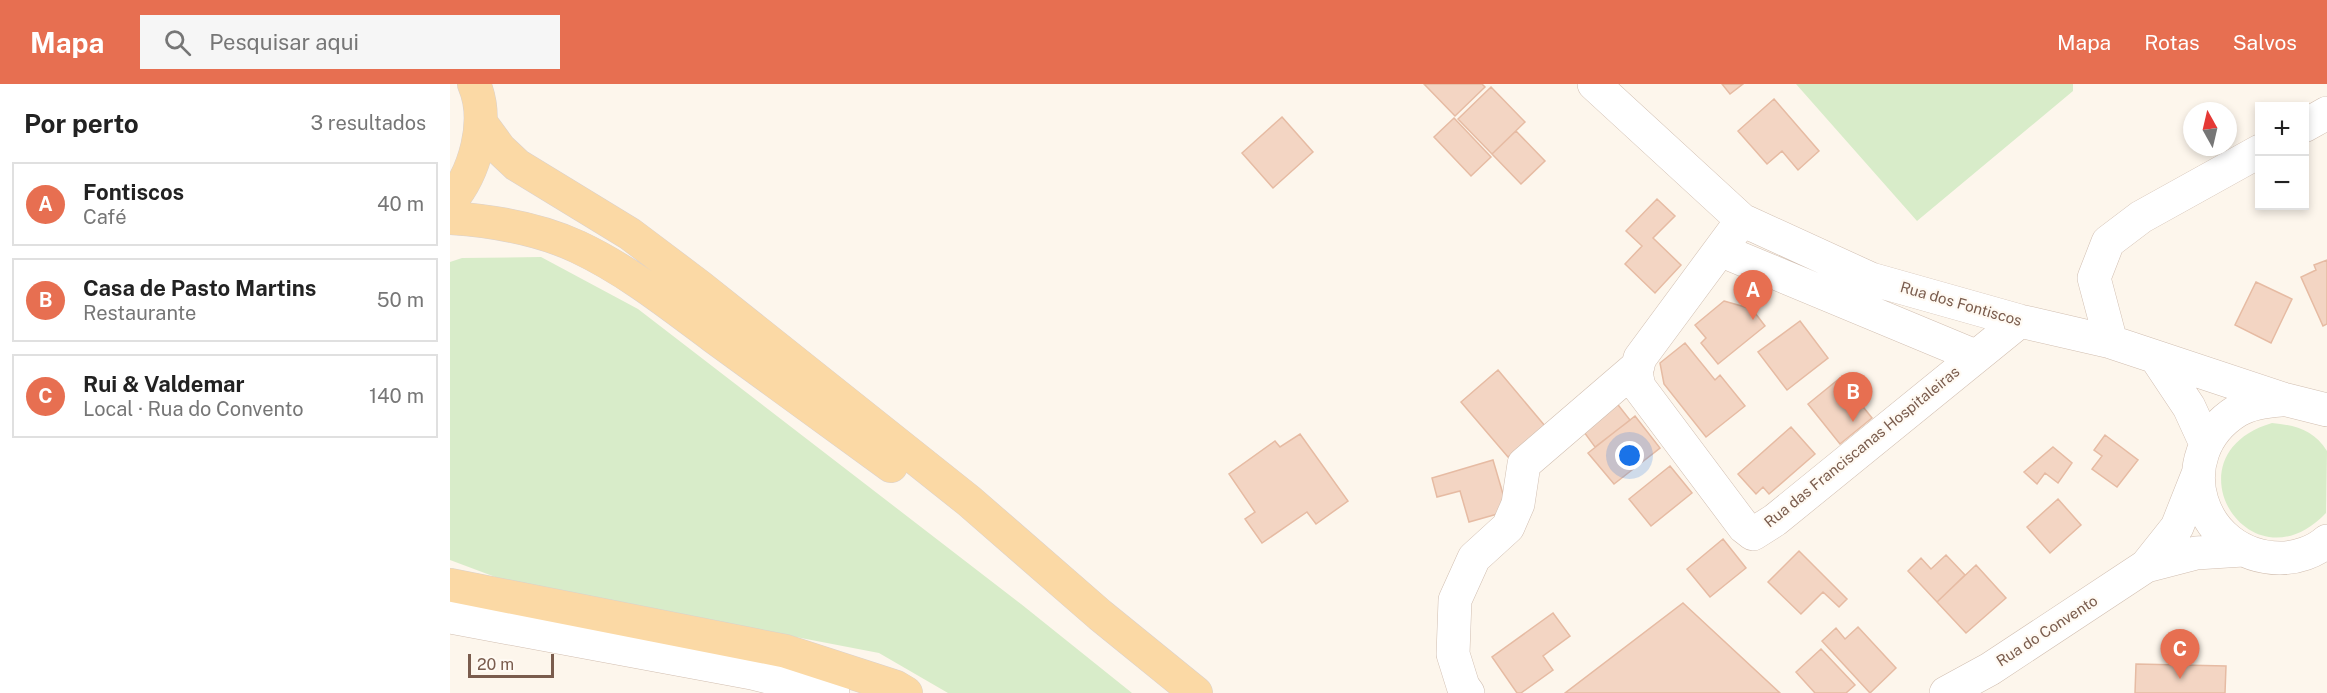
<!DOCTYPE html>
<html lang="pt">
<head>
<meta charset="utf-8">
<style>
	body { margin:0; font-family:"Public Sans",sans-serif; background:#f6f6f6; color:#222 }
	.controls { position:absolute; right:18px; top:18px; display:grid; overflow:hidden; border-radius:0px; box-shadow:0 3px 9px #0003 }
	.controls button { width:54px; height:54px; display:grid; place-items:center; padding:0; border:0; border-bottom:2px solid #e0e0e0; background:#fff; color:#222; font:30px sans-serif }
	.compass { position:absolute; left:1733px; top:18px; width:54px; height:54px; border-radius:50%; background:#fff; box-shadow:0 3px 9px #0003; rotate:352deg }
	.scale { position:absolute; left:18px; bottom:15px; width:86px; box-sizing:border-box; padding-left:6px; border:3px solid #7a5c4d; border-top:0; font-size:16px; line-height:21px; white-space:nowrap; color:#7a5c4d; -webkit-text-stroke:4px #fffaf3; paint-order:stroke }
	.you { position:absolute; left:1180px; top:372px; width:21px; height:21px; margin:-15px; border:4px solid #fff; border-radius:50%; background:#1a73e8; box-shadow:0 0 0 9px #1a73e833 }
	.badge { display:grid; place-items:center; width:39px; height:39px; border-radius:50%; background:#e76f51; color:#fff; font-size:20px; font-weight:700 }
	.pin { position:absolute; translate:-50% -50px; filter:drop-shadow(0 2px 3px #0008) }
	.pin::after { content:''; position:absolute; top:32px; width:21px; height:18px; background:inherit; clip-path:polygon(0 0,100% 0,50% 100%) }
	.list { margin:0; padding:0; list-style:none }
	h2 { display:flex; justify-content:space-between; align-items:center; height:78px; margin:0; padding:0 24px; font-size:26px }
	h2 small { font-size:20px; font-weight:400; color:#767676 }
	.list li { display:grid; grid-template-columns:39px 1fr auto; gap:18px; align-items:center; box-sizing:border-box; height:84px; margin:0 12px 12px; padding:0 12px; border:2px solid #e0e0e0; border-radius:0px }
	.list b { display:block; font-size:22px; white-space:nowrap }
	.list p { margin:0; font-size:20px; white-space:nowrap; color:#767676 }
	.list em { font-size:20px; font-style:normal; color:#767676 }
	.icon { flex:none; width:33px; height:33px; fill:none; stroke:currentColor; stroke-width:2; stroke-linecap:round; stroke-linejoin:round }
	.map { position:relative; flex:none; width:1877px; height:609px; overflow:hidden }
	header { display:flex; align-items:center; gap:36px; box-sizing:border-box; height:84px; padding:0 30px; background:#e76f51; color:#fff }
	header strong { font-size:28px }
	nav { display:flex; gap:33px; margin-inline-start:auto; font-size:21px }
	.search { width:420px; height:54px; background:#f6f6f6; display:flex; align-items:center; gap:15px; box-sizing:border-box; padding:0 21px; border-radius:0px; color:#767676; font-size:22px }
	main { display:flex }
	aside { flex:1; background:#fff }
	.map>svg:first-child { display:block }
	.green { fill:#d8ecc9 }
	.building { fill:#f3d5c3; stroke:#e6bba3; stroke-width:1.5 }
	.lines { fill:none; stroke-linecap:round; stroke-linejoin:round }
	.minor-casing { stroke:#d1beb0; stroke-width:34 }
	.major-casing { stroke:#dad1cd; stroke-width:34 }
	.minor { stroke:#fff; stroke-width:33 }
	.major { stroke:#fbd9a5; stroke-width:33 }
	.labels { text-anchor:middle; stroke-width:4.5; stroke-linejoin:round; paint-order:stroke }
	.street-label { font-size:15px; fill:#7a5c4d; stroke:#fffaf3 }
</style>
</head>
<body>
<header>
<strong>Mapa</strong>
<div class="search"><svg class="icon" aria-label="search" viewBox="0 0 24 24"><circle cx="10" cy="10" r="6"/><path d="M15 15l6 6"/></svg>Pesquisar aqui</div>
<nav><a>Mapa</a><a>Rotas</a><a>Salvos</a></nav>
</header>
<main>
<aside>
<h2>Por perto<small>3 resultados</small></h2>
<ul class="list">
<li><span class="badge">A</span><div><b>Fontiscos</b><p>Café</p></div><em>40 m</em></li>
<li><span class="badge">B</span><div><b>Casa de Pasto Martins</b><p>Restaurante</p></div><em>50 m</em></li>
<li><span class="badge">C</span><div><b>Rui &amp; Valdemar</b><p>Local · Rua do Convento</p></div><em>140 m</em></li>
</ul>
</aside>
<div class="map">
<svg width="1877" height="609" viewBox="0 0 1877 609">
	<rect width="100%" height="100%" fill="#fdf6ec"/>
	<!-- green -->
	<path class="green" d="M1346 0H1623V7L1467 137Z
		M91 173 188 225 571 520 682 609H498L429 569 56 497 0 476V178L12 174Z
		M1822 339C1845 341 1864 346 1877 367L1876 429C1800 509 1714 371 1822 339Z"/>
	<!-- building -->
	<path class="building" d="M974 0H1032L1035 3 1005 32Z
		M1272 0H1293L1280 10Z
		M1041 3 1075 38 1042 70 1008 35Z
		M1324 15 1369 67 1348 86 1332 67 1317 80 1288 47Z
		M832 33 863 68 823 104 792 69Z
		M1004 34 1041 73 1021 92 984 53Z
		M1066 47 1095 77 1071 100 1042 70Z
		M1207 115 1225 132 1203 154 1231 181 1205 209 1175 180 1192 162 1176 147Z
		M1877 176V240L1873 242 1851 193 1866 186 1864 181Z
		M1806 198 1842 215 1821 259 1785 241Z
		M1274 217 1302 225 1315 242 1268 280 1251 259 1256 254 1245 241Z
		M1350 237 1378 274 1337 306 1308 268Z
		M1235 259 1265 296 1270 291 1295 322 1256 353 1214 300 1210 279Z
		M1048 286 1095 342 1058 373 1011 318Z
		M1390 294 1422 334 1390 360 1358 320Z
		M1165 317 1180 336 1145 363 1131 344Z
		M1185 332 1210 364 1164 400 1138 369Z
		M1341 343 1365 370 1319 410 1313 403 1306 410 1288 390Z
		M850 350 898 417 866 440 857 428 812 459 795 435 805 428 779 390 825 357 830 363Z
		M1655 351 1688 376 1667 403 1642 385 1652 372 1644 366Z
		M1603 363 1622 379 1608 399 1595 389 1587 400 1574 388Z
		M1043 376 1058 427 1019 438 1010 407 987 413 982 394Z
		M1220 382 1242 409 1201 442 1179 415Z
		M1608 415 1631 441 1600 469 1577 443Z
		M1273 455 1296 484 1260 513 1237 485Z
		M1349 467 1397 515 1389 523 1373 508 1351 530 1318 498Z
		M1496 471 1515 491 1487 518 1458 487 1471 474 1481 485Z
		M1526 481 1556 514 1516 549 1487 518Z
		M1233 519 1330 609H1115Z
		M1103 529 1120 552 1093 572 1103 586 1071 609H1067L1042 573Z
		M1408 543 1446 584 1420 609 1372 557 1386 544 1395 555Z
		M1371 565 1405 601 1396 609H1365L1346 588Z
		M1686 580 1776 582 1775 609H1685Z"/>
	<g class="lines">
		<!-- minor casing -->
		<g class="minor-casing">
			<path id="minor" d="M1144 0 1292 136 1421 195 1570 237 1661 258 1833 315 1877 326
				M1854 42 1877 29
				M1292 136 1190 274 1186 288 1189 303 1294 443 1303 450 1325 436 1570 237
				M1270 166 1525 272
				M1661 258 1644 194 1658 158 1691 133 1810 67
				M1707 275 1739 323 1756 360
				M1831 316C1816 317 1800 319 1787 327 1717 371 1749 473 1830 474 1846 474 1865 468 1877 457
				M1696 482 1746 469 1793 466
				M0 533 302 589 383 609
				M1018 609 1013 602 1003 570 1005 516 1024 474 1058 443 1068 420 1074 380 1188 282
				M1496 609 1540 585 1696 482 1727 443 1748 390"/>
		</g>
		<!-- major casing -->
		<g class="major-casing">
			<path id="major" d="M31 39 50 65 67 81 180 150 249 202 519 417 650 531 746 609
				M0 118C25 89 40 37 24 0
				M0 134C44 137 88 144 128 163 177 186 221 221 264 253 323 296 382 339 441 382
				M0 501 335 567 446 603 456 609"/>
		</g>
		<!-- minor -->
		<use href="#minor" class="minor"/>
		<!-- major -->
		<use href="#major" class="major"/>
	</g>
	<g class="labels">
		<!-- street labels -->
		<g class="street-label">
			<text transform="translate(1511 220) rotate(16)" y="5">Rua dos Fontiscos</text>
			<text transform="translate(1412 363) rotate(-39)" y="5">Rua das Franciscanas Hospitaleiras</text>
			<text transform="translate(1597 547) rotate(-33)" y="5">Rua do Convento</text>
		</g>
	</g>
</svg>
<div class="controls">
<button>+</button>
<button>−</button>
</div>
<svg class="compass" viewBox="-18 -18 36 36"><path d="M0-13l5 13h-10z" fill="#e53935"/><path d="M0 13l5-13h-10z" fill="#767676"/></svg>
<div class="scale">20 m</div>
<div class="you"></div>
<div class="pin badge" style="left:1303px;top:236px">A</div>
<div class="pin badge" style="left:1403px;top:338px">B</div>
<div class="pin badge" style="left:1730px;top:595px">C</div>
</div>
</main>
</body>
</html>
